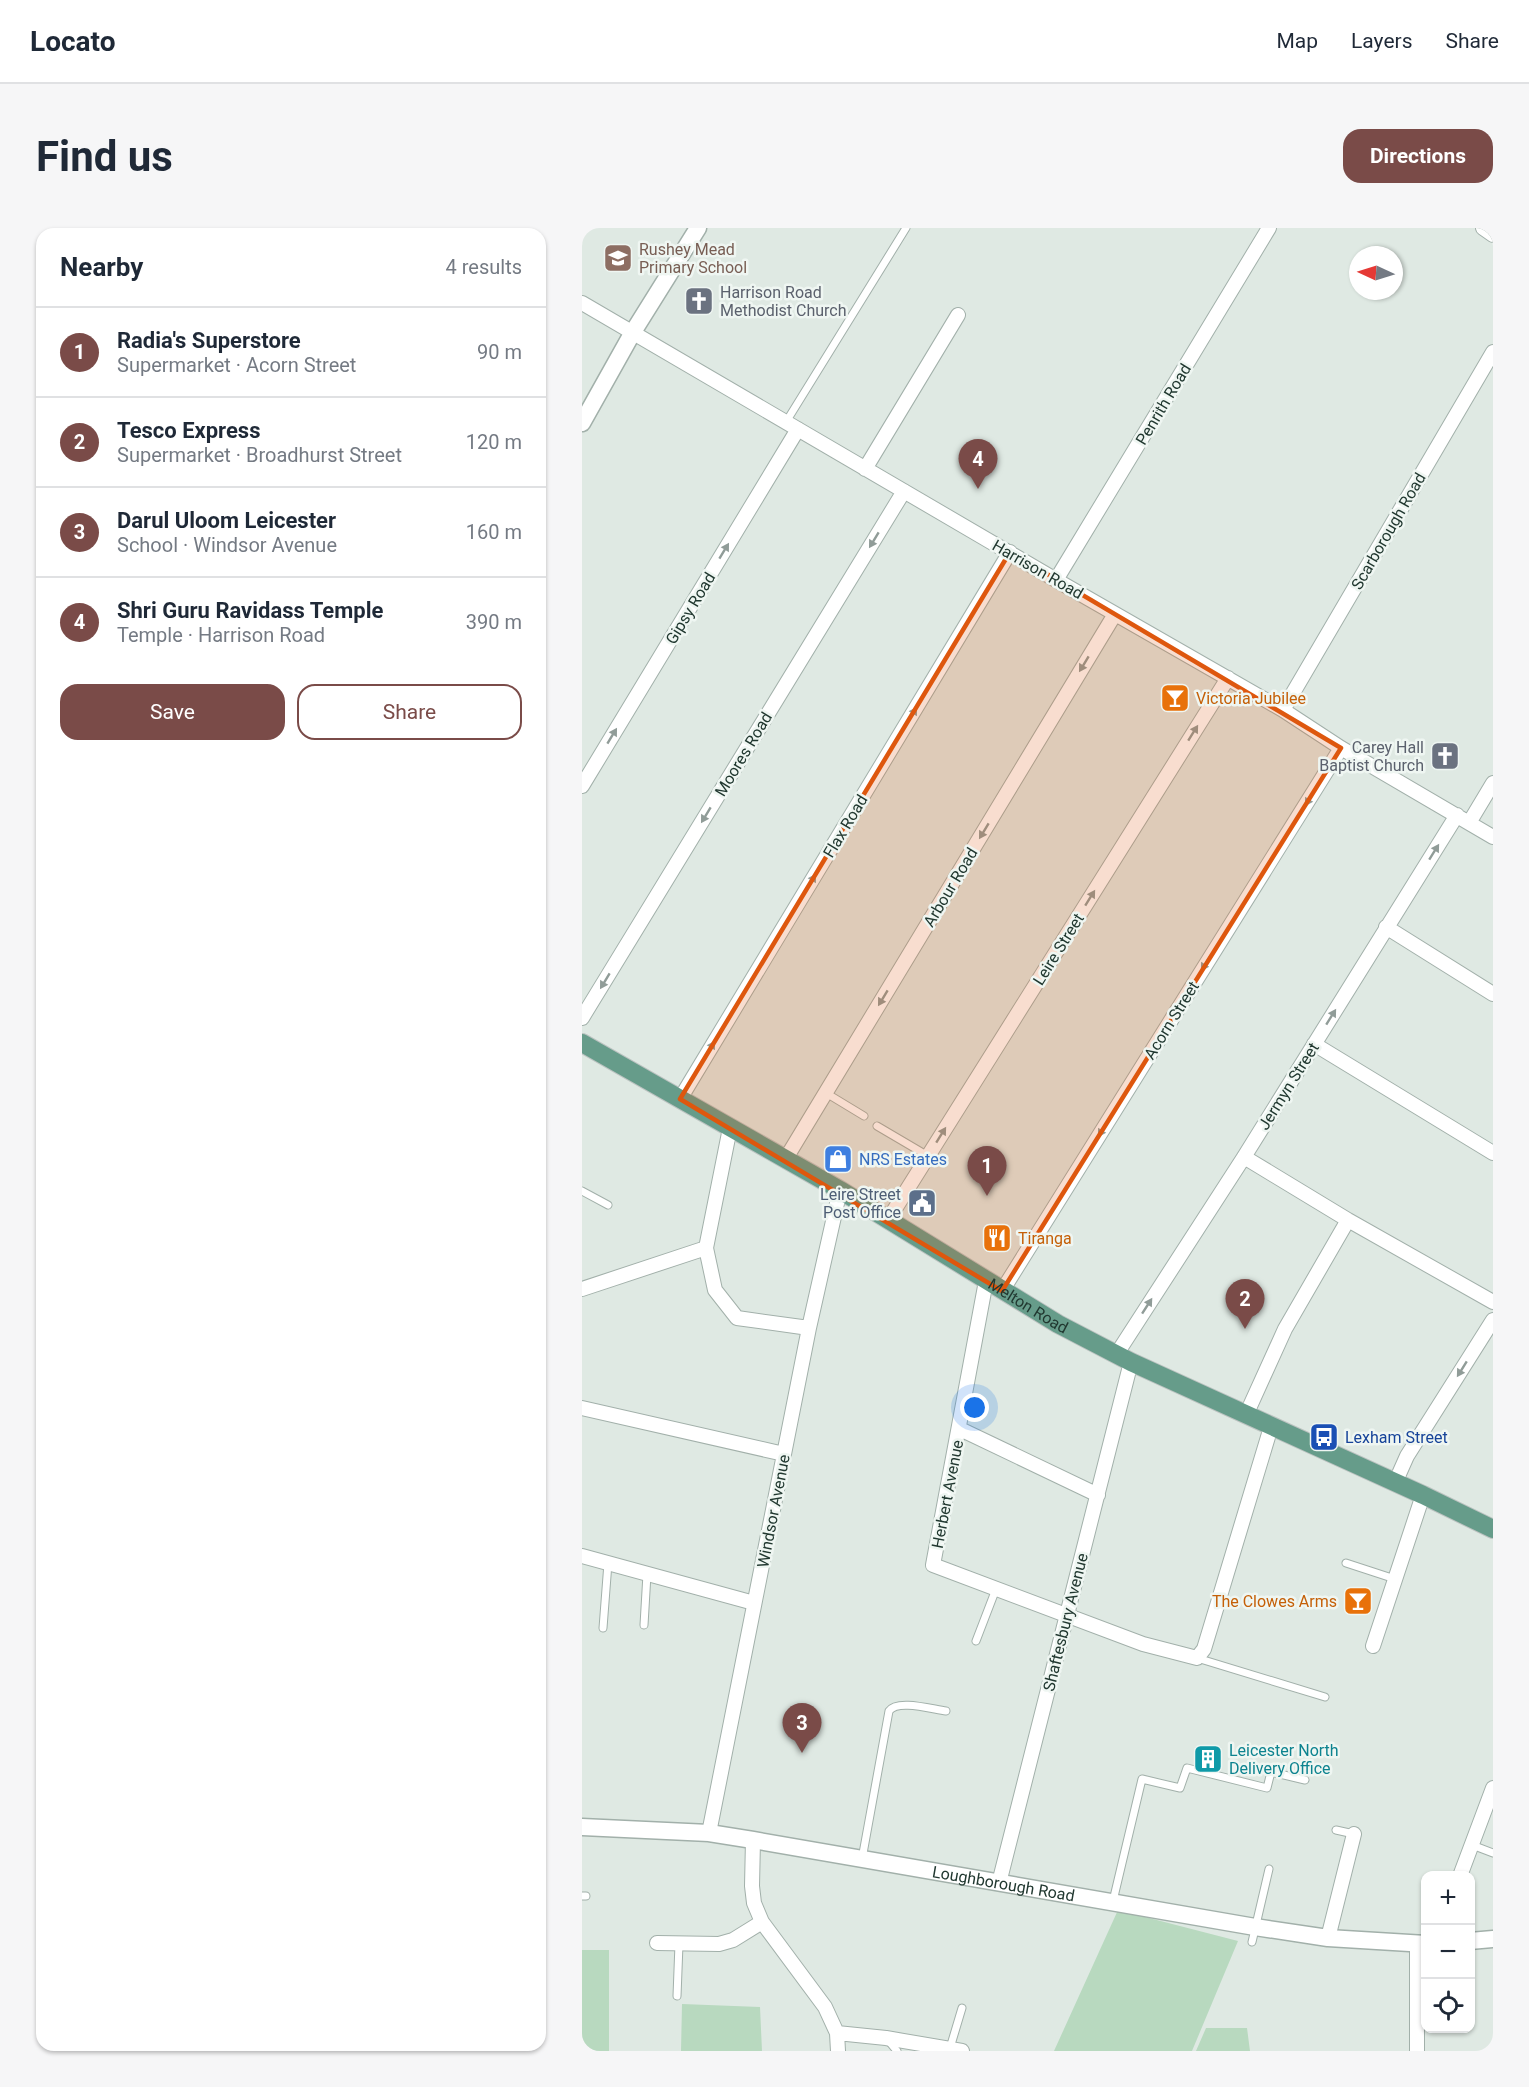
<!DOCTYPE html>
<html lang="en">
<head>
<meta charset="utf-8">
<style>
	body { margin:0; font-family:Roboto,sans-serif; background:#f6f6f7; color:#1f2937 }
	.controls { position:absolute; right:18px; bottom:18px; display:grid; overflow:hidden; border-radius:12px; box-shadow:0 2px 4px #0004 }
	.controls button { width:54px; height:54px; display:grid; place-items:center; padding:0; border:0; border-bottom:2px solid #e0e1e3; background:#fff; color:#1f2937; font:30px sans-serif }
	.compass { position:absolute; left:767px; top:18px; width:54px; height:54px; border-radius:50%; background:#fff; box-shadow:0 2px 4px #0004; rotate:274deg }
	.you { position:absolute; left:393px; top:1180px; width:21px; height:21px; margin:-15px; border:4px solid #fff; border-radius:50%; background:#1a73e8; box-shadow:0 0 0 9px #1a73e833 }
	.badge { display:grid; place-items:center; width:39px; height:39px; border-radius:50%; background:#7a4b48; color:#fff; font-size:20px; font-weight:700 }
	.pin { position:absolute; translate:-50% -50px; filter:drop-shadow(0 2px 3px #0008) }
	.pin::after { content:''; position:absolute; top:32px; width:21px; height:18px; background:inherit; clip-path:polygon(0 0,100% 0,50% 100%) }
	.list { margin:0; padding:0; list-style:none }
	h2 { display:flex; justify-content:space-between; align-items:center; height:78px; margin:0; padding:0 24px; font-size:26px }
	h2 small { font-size:20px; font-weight:400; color:#747a83 }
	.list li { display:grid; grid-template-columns:39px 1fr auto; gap:18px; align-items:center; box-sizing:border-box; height:90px; padding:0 24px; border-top:2px solid #e0e1e3 }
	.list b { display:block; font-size:22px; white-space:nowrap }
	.list p { margin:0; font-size:20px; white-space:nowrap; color:#747a83 }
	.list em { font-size:20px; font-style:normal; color:#747a83 }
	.actions { display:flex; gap:12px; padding:18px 24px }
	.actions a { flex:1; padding:14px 0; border:2px solid #7a4b48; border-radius:18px; text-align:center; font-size:21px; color:#7a4b48 }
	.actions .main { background:#7a4b48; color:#fff }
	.icon { flex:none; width:33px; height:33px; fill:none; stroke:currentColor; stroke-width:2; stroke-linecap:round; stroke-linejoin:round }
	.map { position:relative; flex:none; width:911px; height:1823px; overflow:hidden; border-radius:18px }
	header { display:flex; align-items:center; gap:36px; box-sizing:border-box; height:84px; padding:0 30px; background:#fff; border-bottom:2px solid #e0e1e3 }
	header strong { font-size:28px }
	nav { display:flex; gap:33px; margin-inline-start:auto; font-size:21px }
	.intro { display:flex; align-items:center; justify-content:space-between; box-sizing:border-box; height:144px; padding:0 36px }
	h1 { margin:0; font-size:42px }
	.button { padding:15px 27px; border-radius:18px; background:#7a4b48; color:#fff; font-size:21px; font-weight:700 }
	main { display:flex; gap:36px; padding:0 36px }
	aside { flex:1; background:#fff; border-radius:18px; box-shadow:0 2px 4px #0004 }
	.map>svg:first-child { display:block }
	.green { fill:#b8d9bf }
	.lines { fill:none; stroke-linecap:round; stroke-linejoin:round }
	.service-casing { stroke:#a2b0aa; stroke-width:9 }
	.minor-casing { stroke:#a2b0aa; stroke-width:16 }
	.tertiary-casing { stroke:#a2b0aa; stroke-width:19 }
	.primary-casing { stroke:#bcc3c1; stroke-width:20 }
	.service { stroke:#fff; stroke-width:7 }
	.minor { stroke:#fff; stroke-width:14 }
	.tertiary { stroke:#fff; stroke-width:16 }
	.primary { stroke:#669c8a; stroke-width:18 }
	.oneway { fill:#909c98 }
	.marked { fill:#de570e; fill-opacity:0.2; stroke:#de570e; stroke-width:4.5; stroke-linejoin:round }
	.labels { text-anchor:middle; stroke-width:5; stroke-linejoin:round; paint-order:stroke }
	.education-label { font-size:16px; fill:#785e54; stroke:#eff6f2; text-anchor:start }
	.worship-label { font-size:16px; fill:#5b616d; stroke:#eff6f2; text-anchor:start }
	.street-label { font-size:16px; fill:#213830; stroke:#eff6f2 }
	.food-label { font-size:16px; fill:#c56008; stroke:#eff6f2; text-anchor:start }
	.shop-label { font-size:16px; fill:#366cbe; stroke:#eff6f2; text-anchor:start }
	.service-label { font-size:16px; fill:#4e5e75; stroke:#eff6f2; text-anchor:end }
	.transit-label { font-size:16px; fill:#164399; stroke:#eff6f2; text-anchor:start }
	.culture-label { font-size:16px; fill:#0d838f; stroke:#eff6f2; text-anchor:start }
</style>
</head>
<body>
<header>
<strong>Locato</strong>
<nav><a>Map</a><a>Layers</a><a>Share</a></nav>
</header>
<div class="intro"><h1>Find us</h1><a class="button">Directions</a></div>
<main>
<aside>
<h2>Nearby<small>4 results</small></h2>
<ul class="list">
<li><span class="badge">1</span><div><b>Radia's Superstore</b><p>Supermarket · Acorn Street</p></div><em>90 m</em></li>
<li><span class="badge">2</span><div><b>Tesco Express</b><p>Supermarket · Broadhurst Street</p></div><em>120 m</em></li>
<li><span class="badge">3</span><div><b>Darul Uloom Leicester</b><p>School · Windsor Avenue</p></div><em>160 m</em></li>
<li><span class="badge">4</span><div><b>Shri Guru Ravidass Temple</b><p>Temple · Harrison Road</p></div><em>390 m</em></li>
</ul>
<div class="actions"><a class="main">Save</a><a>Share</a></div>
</aside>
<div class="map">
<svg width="911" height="1823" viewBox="0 0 911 1823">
	<rect width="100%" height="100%" fill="#dfe9e3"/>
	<!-- green -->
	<path class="green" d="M536 1682 656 1713 610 1823H472Z
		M0 1722H27V1823H0Z
		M100 1776 178 1779 180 1823H99Z
		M624 1800H665L668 1823H614Z"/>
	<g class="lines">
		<!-- service casing -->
		<g class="service-casing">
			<path id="service" d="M204 194 324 0
				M244 865 282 888
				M295 898 346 928
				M0 963 26 977
				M764 1335 813 1351
				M62 1397 65 1346
				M21 1400 26 1335
				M394 1413 414 1361
				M615 1430 743 1469
				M754 1602 772 1606
				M890 1617 911 1625
				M280 1631 307 1483C315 1471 349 1481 364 1483
				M0 1668H4
				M531 1673 560 1551 598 1560 605 1540 685 1560 689 1544 723 1552
				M670 1714 687 1641
				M95 1768 97 1716
				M305 1811 315 1823
				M368 1820 380 1780"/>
		</g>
		<!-- minor casing -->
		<g class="minor-casing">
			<path id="minor" d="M901 0 911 7
				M0 75 474 352 701 482 759 520 911 609
				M283 241 376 87
				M474 352 687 0
				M701 482 911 124
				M0 558 216 201
				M887 595 911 555
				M804 699 911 766
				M0 790 322 263
				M732 816 911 925
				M98 871 428 324
				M148 900 124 1020 133 1062 155 1090 227 1100
				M662 929 766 992 911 1074
				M203 932 533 386
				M306 992 646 450
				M404 1053 351 1337 561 1416 615 1430 622 1421 689 1199
				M0 1061 124 1020
				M420 1063 759 520
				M534 1127 662 929 875 587
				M0 1180 202 1226
				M664 1187 703 1101 766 992
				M378 1201 516 1267
				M813 1255 825 1228 911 1092
				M0 1328 172 1375
				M791 1418 841 1267
				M127 1605 227 1100 258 962
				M171 1612 170 1658 172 1675 180 1694 243 1779 255 1805 256 1823
				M878 1648 911 1560
				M417 1655 549 1134
				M746 1710 772 1606
				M75 1715 137 1716 151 1712 180 1694
				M255 1805 304 1810 380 1823
				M835 1823V1717"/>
		</g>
		<!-- tertiary casing -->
		<g class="tertiary-casing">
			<g id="tertiary">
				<path d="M0 195 51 104 116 0"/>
				<path id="s1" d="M0 1599 127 1605 171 1612 673 1699 746 1710 844 1716"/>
				<path d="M888 1713 911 1711"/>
			</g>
		</g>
		<!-- primary casing -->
		<g class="primary-casing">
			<g id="primary">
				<path id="s2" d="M0 815 258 962 476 1096 549 1134 841 1267 911 1301"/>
			</g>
		</g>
		<!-- service -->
		<use href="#service" class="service"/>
		<!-- minor -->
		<use href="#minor" class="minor"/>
		<!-- tertiary -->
		<use href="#tertiary" class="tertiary"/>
		<!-- primary -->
		<use href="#primary" class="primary"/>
	</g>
	<!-- one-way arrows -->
	<defs><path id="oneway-solid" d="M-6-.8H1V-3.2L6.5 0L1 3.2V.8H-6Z" transform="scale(1.5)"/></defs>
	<g class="oneway">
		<use href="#oneway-solid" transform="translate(292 312) rotate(121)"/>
		<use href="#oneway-solid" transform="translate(142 323) rotate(-59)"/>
		<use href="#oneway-solid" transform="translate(502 436) rotate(121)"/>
		<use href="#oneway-solid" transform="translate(330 487) rotate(-59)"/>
		<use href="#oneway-solid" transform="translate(611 505) rotate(-58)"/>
		<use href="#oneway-solid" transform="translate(30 508) rotate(-59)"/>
		<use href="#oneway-solid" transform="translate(728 570) rotate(122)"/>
		<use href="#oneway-solid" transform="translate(124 587) rotate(121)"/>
		<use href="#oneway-solid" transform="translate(402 603) rotate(121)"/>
		<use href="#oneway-solid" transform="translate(852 624) rotate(-58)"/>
		<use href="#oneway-solid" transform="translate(229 654) rotate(-59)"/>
		<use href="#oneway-solid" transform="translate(508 670) rotate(-58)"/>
		<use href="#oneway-solid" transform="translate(624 735) rotate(122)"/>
		<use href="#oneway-solid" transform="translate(23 753) rotate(121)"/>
		<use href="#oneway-solid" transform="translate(301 770) rotate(121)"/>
		<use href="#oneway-solid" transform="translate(749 789) rotate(-58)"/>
		<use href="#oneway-solid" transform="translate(128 821) rotate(-59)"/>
		<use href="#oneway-solid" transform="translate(521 901) rotate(122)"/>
		<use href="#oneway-solid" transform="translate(359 907) rotate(-58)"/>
		<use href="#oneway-solid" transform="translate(565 1078) rotate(-57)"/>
		<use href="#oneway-solid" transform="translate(880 1141) rotate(122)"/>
	</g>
	<!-- marked area -->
	<path class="marked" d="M428 324 759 520 420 1063 98 871Z"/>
	<!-- icons -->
	<defs>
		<g id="school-square" transform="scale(1.5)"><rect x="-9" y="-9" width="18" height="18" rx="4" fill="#8d6e63" stroke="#eff6f2"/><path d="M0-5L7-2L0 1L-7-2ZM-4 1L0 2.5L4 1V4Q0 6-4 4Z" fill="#fff"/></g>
		<g id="church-square" transform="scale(1.5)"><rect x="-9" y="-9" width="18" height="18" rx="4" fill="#6b7280" stroke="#eff6f2"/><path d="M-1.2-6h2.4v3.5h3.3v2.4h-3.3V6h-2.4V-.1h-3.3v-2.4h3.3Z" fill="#fff"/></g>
		<g id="bar-square" transform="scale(1.5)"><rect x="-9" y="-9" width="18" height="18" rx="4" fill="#e8710a" stroke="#eff6f2"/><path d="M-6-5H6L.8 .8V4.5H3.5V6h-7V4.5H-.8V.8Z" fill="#fff"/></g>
		<g id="shop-square" transform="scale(1.5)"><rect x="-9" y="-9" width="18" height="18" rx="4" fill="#3f7fe0" stroke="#eff6f2"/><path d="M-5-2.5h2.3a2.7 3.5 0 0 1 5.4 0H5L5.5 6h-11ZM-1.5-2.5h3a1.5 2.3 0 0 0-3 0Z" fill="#fff"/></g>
		<g id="civic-square" transform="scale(1.5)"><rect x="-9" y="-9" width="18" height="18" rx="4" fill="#5c6f8a" stroke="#eff6f2"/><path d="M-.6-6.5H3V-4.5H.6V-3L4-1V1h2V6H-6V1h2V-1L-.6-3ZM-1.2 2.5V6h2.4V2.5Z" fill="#fff"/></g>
		<g id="restaurant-square" transform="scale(1.5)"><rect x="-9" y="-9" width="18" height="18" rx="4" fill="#e8710a" stroke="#eff6f2"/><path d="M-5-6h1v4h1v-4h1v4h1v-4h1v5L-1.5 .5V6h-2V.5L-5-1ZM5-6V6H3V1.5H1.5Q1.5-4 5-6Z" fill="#fff"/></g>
		<g id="bus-square" transform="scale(1.5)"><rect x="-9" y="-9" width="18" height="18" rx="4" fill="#1a4fb4" stroke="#eff6f2"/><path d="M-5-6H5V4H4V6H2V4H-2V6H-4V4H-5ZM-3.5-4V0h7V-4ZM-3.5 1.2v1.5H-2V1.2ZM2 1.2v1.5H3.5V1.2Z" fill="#fff"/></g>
		<g id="building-square" transform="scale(1.5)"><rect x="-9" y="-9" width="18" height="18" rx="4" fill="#0f9aa8" stroke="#eff6f2"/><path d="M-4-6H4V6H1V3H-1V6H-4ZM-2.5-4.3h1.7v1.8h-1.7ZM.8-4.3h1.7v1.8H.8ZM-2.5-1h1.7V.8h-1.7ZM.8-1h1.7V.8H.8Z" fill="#fff"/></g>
	</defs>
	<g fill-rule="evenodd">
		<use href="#school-square" x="36" y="30"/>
		<use href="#church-square" x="117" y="73"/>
		<use href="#bar-square" x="593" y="470"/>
		<use href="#church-square" x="863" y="528"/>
		<use href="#shop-square" x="256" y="931"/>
		<use href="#civic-square" x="340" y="975"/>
		<use href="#restaurant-square" x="415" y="1010"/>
		<use href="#bus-square" x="742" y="1209"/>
		<use href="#bar-square" x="776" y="1373"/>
		<use href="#building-square" x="626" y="1531"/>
	</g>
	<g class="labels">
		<!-- education labels -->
		<g class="education-label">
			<text x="57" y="27">Rushey Mead<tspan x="57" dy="18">Primary School</tspan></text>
		</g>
		<!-- worship labels -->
		<g class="worship-label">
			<text x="138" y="70">Harrison Road<tspan x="138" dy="18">Methodist Church</tspan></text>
			<text x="842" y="525" text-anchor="end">Carey Hall<tspan x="842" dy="18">Baptist Church</tspan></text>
		</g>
		<!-- street labels -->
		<g class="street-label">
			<text transform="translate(581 176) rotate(-59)" y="6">Penrith Road</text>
			<text transform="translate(806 303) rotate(-60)" y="6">Scarborough Road</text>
			<text transform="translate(456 341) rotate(30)" y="6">Harrison Road</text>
			<text transform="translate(108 380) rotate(-59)" y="6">Gipsy Road</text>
			<text transform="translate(161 526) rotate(-59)" y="6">Moores Road</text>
			<text transform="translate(263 598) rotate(-59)" y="6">Flax Road</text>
			<text transform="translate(368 659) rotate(-59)" y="6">Arbour Road</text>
			<text transform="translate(476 721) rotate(-58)" y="6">Leire Street</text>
			<text transform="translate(589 792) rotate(-58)" y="6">Acorn Street</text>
			<text transform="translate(706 858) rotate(-58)" y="6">Jermyn Street</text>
			<text dy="6" stroke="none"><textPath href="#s2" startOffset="518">Melton Road</textPath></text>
			<text transform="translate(365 1266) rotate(-79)" y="6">Herbert Avenue</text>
			<text transform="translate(191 1283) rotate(-79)" y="6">Windsor Avenue</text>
			<text transform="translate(483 1394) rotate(-76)" y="6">Shaftesbury Avenue</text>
			<text dy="6" stroke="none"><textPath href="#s1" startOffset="426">Loughborough Road</textPath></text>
		</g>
		<!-- food labels -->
		<g class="food-label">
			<text x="614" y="476">Victoria Jubilee</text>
			<text x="436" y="1016">Tiranga</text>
			<text x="755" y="1379" text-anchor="end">The Clowes Arms</text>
		</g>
		<!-- shop labels -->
		<g class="shop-label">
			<text x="277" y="937">NRS Estates</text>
		</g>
		<!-- service labels -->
		<g class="service-label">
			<text x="319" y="972">Leire Street<tspan x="319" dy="18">Post Office</tspan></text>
		</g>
		<!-- transit labels -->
		<g class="transit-label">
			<text x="763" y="1215">Lexham Street</text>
		</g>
		<!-- culture labels -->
		<g class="culture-label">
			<text x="647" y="1528">Leicester North<tspan x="647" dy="18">Delivery Office</tspan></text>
		</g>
	</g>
</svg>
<div class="controls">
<button>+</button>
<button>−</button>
<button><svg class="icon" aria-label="locate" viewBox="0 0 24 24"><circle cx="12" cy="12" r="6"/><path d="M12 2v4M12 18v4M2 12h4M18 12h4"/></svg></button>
</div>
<svg class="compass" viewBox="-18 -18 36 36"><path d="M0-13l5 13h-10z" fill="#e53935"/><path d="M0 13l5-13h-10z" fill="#747a83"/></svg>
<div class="you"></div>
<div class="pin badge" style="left:405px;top:968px">1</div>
<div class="pin badge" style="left:663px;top:1101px">2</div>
<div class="pin badge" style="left:220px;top:1525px">3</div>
<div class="pin badge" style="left:396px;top:261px">4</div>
</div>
</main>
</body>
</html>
